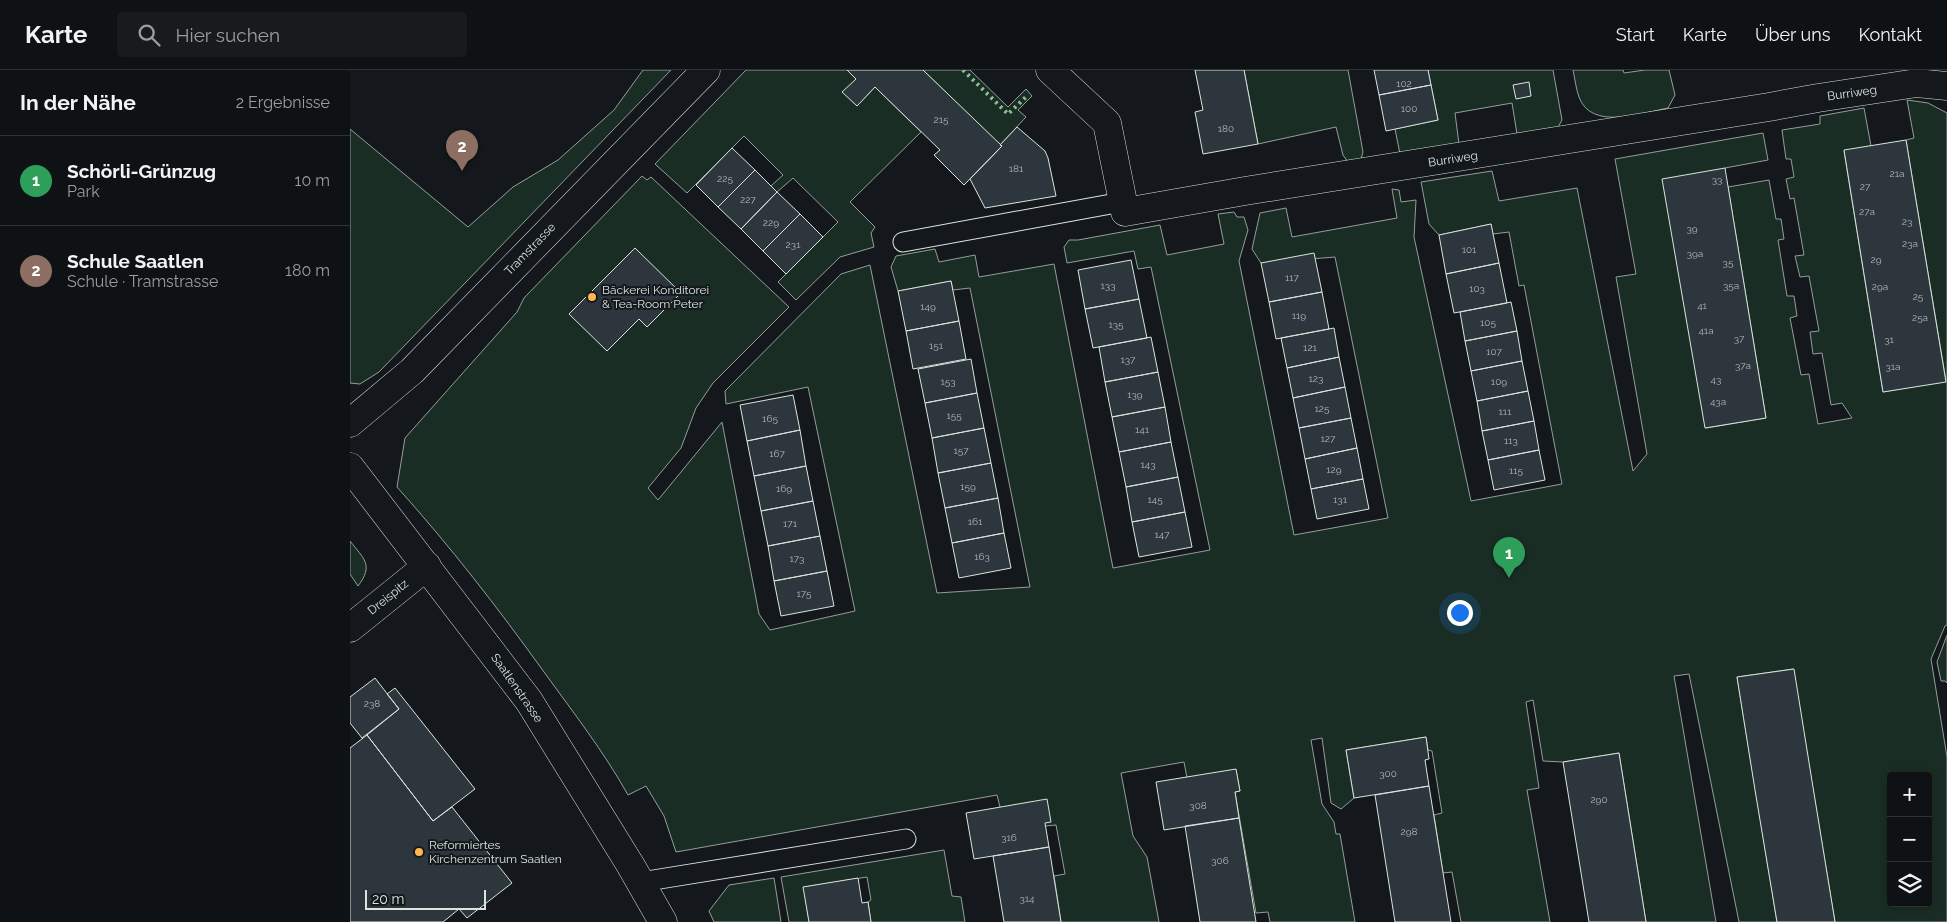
<!DOCTYPE html>
<html lang="de">
<head>
<meta charset="utf-8">
<style>
	body { margin:0; font-family:Raleway,sans-serif; background:#181b1e; color:#f1f3f6 }
	.controls { position:absolute; right:15px; bottom:15px; display:grid; overflow:hidden; border-radius:5px; box-shadow:0 2px 8px #0003 }
	.controls button { width:45px; height:45px; display:grid; place-items:center; padding:0; border:0; border-bottom:1px solid #2f3234; background:#0f1215; color:#f1f3f6; font:25px sans-serif }
	.scale { position:absolute; left:15px; bottom:12px; width:121px; box-sizing:border-box; padding-left:5px; border:2px solid #d8e6dc; border-top:0; font-size:14px; line-height:18px; white-space:nowrap; color:#d8e6dc; -webkit-text-stroke:4px #14181c; paint-order:stroke }
	.you { position:absolute; left:1109px; top:542px; width:18px; height:18px; margin:-12px; border:4px solid #fff; border-radius:50%; background:#1a73e8; box-shadow:0 0 0 8px #1a73e833 }
	.badge { display:grid; place-items:center; width:32px; height:32px; border-radius:50%; background:#8c9099; color:#fff; font-size:16px; font-weight:700 }
	.pin { position:absolute; translate:-50% -41px; filter:drop-shadow(0 1px 2px #0008) }
	.pin::after { content:''; position:absolute; top:26px; width:18px; height:15px; background:inherit; clip-path:polygon(0 0,100% 0,50% 100%) }
	.list { margin:0; padding:0; list-style:none }
	h2 { display:flex; justify-content:space-between; align-items:center; height:65px; margin:0; padding:0 20px; font-size:21px }
	h2 small { font-size:16px; font-weight:400; color:#9b9ea0 }
	.list li { display:grid; grid-template-columns:32px 1fr auto; gap:15px; align-items:center; box-sizing:border-box; height:90px; padding:0 20px; border-top:1px solid #2f3234 }
	.list b { display:block; font-size:19px; white-space:nowrap }
	.list p { margin:0; font-size:16px; white-space:nowrap; color:#9b9ea0 }
	.list em { font-size:16px; font-style:normal; color:#9b9ea0 }
	.icon { flex:none; width:28px; height:28px; fill:none; stroke:currentColor; stroke-width:2; stroke-linecap:round; stroke-linejoin:round }
	.map { position:relative; flex:none; width:1597px; height:852px; overflow:hidden }
	header { display:flex; align-items:center; gap:30px; box-sizing:border-box; height:70px; padding:0 25px; background:#0f1215; border-bottom:1px solid #2f3234 }
	header strong { font-size:24px }
	nav { display:flex; gap:28px; margin-inline-start:auto; font-size:18px }
	.search { width:350px; height:45px; background:#181b1e; display:flex; align-items:center; gap:12px; box-sizing:border-box; padding:0 18px; border-radius:5px; color:#9b9ea0; font-size:19px }
	main { display:flex }
	aside { flex:1; background:#0f1215 }
	.map>svg:first-child { display:block }
	.green { fill:#1a2d24; stroke:#939e99; fill-rule:evenodd }
	.building { fill:#2c363c; stroke:#d8e6dc }
	.lines { fill:none; stroke-linecap:round; stroke-linejoin:round }
	.lane-casing { stroke:#d8e6dc; stroke-width:21 }
	.street-casing { stroke:#d8e6dc; stroke-width:29 }
	.lane { stroke:#14181c; stroke-width:19 }
	.street { stroke:#14181c; stroke-width:28 }
	.hedge { stroke:#8ac095; stroke-width:4; stroke-dasharray:2.5 4; stroke-linecap:butt }
	.poi-dot { fill:#ffb74d; stroke:#14181c; stroke-width:2 }
	.labels { text-anchor:middle; stroke-width:4; stroke-linejoin:round; paint-order:stroke }
	.number-label { font-size:10px; fill:#adbab4 }
	.street-label { font-size:12px; fill:#d8e6dc; stroke:#14181c }
	.poi-label { font-size:12px; fill:#d8e6dc; stroke:#14181c; text-anchor:start }
</style>
</head>
<body>
<header>
<strong>Karte</strong>
<div class="search"><svg class="icon" aria-label="search" viewBox="0 0 24 24"><circle cx="10" cy="10" r="6"/><path d="M15 15l6 6"/></svg>Hier suchen</div>
<nav><a>Start</a><a>Karte</a><a>Über uns</a><a>Kontakt</a></nav>
</header>
<main>
<aside>
<h2>In der Nähe<small>2 Ergebnisse</small></h2>
<ul class="list">
<li><span class="badge" style="background:#2e9e5b">1</span><div><b>Schörli-Grünzug</b><p>Park</p></div><em>10 m</em></li>
<li><span class="badge" style="background:#8d6e63">2</span><div><b>Schule Saatlen</b><p>Schule · Tramstrasse</p></div><em>180 m</em></li>
</ul>
</aside>
<div class="map">
<svg width="1597" height="852" viewBox="0 0 1597 852">
	<rect width="100%" height="100%" fill="#14181c"/>
	<!-- green -->
	<path class="green" d="M293 0H321L29 302 10 314 0 313V59L118 157 163 117 208 90 264 40Z
		M396 0H497L506 9 493 22 507 36 525 17 571 62 500 132 525 157 521 163 524 177 490 187 446 230 428 212 488 152 443 108 427 122 421 116 433 105 394 66 337 123 305 94Z
		M573 0H620L658 37 676 19 682 26 668 40 676 47 650 75Z
		M894 0H998L1013 82 1011 89 998 92 993 85 986 57 908 74Z
		M1078 0H1203L1212 50 1208 57 1167 64 1162 33 1105 43 1109 74 1050 84 1045 59 1088 50Z
		M1223 0H1273L1274 3 1295 0H1319L1325 25 1318 38C1292 43 1241 61 1229 27 1226 19 1225 9 1223 0Z
		M1557 30 1578 33 1597 43V555L1595 556 1581 589 1597 687V852H1485L1443 599 1387 607 1427 852H1389L1339 604 1324 606 1366 852H1296L1269 683 1213 692 1193 691 1183 630 1176 632 1189 718 1177 720 1200 852H1111L1102 802 1093 803 1084 745 1092 743 1082 681 1078 680 1076 667 996 680 1004 728 991 739 981 733 972 668 961 670 972 734 984 752 986 764H990L1005 852H920L918 842 906 843 885 722 890 721 886 700 837 708 834 692 771 703 783 766 797 787 809 852H711L704 806 715 804 706 755 695 756 650 737 647 725 326 782 314 746 296 716 278 725C254 682 223 642 194 602 148 538 100 476 47 417L55 368 167 242 174 228 292 106 297 110 301 107 439 237 363 313 346 338 331 378 298 418 308 430 372 352 409 544 420 560 505 541 458 317 376 334 375 321 491 204 520 195 587 523 680 517 620 218 603 220 601 211 548 221 541 197 546 186 585 179 589 192 625 185 629 207 704 194 763 498 860 480 801 197 788 199 784 181 717 193 714 177 719 170H728L810 155 817 185 874 174 868 144 884 142 887 147H894L898 160 889 191 944 465 1038 448 985 187 911 193 902 179 910 143 936 138 942 167 1047 148 1042 119 1049 120 1051 132 1066 130 1064 167 1121 431 1212 414 1174 215 1169 216 1159 162 1143 164 1141 154 1089 165 1079 154 1071 112 1142 101 1149 131 1227 118 1283 401 1297 384 1266 207 1286 204 1265 89 1413 63 1418 90 1375 98 1356 358 1416 348 1378 117 1419 110 1426 149H1431L1434 169 1428 170 1437 226H1444L1447 246 1440 248 1451 305 1459 304 1468 354 1502 348 1492 333 1481 335 1472 283 1463 284 1460 262 1469 261 1459 206 1450 207 1445 186 1454 185 1444 128 1440 129 1436 109 1444 107 1441 89H1436L1432 60 1470 54V46L1514 38 1521 76 1494 81 1533 322 1596 311 1556 70 1564 68ZM1541 706H1578V833H1541Z
		M0 471C14 489 24 495 8 516L0 504Z
		M1597 565V613L1595 611H1591L1587 592Z
		M594 780 602 826 611 827 615 852H521L518 832 521 830 517 807 454 817 459 852H439L431 807Z
		M424 808 431 852H364L359 841 379 815Z"/>
	<!-- building -->
	<path class="building" d="M497 0H573L652 76 614 115 584 85 590 80 525 17 507 36 492 22 506 9Z
		M845 0H894L908 74 853 84 845 42 853 40Z
		M1024 0H1078L1081 15 1029 25Z
		M1179 12 1181 26 1166 29 1163 15Z
		M1081 15 1088 50 1036 61 1029 25Z
		M667 57 695 81 698 88 706 126 635 138 620 109 652 76 650 75Z
		M1556 70 1596 312 1533 322 1494 80Z
		M382 78 405 100 368 137 346 115Z
		M1375 98 1416 348 1355 358 1312 109Z
		M405 100 427 122 391 159 368 137Z
		M427 122 450 144 413 181 391 159Z
		M450 144 473 167 436 204 413 181Z
		M1141 154 1149 193 1096 204 1089 165Z
		M285 178 331 223 297 257 289 249 257 281 219 244Z
		M964 183 972 222 919 232 911 193Z
		M781 190 789 229 735 239 728 200Z
		M1149 193 1157 233 1104 243 1096 204Z
		M601 211 609 251 556 261 548 221Z
		M972 222 979 259 926 269 919 232Z
		M789 229 797 268 743 278 735 239Z
		M1161 232 1167 261 1115 271 1110 242Z
		M609 251 616 289 563 299 556 261Z
		M984 258 989 287 937 298 931 268Z
		M1167 261 1172 291 1121 301 1115 271Z
		M801 267 808 302 755 312 749 277Z
		M989 287 995 317 943 328 937 298Z
		M621 289 627 323 575 333 568 299Z
		M1172 291 1178 321 1127 331 1121 301Z
		M808 302 815 337 762 347 755 312Z
		M995 317 1001 348 949 358 943 328Z
		M1178 321 1184 351 1132 361 1127 331Z
		M627 323 634 358 582 368 575 333Z
		M443 325 450 360 397 371 390 335Z
		M815 337 821 372 769 382 762 347Z
		M1001 348 1007 378 955 389 949 358Z
		M1184 351 1189 380 1138 390 1132 361Z
		M634 358 641 393 588 403 582 368Z
		M450 360 456 396 404 406 397 371Z
		M821 372 828 407 776 417 769 382Z
		M1007 378 1013 409 961 419 955 389Z
		M1189 380 1195 410 1144 420 1138 390Z
		M641 393 648 428 595 438 588 403Z
		M456 396 463 431 411 441 404 406Z
		M828 407 835 442 782 452 776 417Z
		M1013 409 1019 439 967 449 961 419Z
		M648 428 654 463 602 473 595 438Z
		M463 431 470 466 418 476 411 441Z
		M835 442 842 477 789 487 782 452Z
		M654 463 661 498 609 508 602 473Z
		M470 466 477 501 424 511 418 476Z
		M477 501 484 536 431 546 424 511Z
		M1444 599 1462 711 1485 852H1427L1405 720 1387 607Z
		M25 608 49 639 12 668 0 653V627Z
		M45 618 125 719 83 751 17 665 49 639 37 624Z
		M17 665 83 751 102 737 162 813 117 848 109 839 93 852H0V678Z
		M1076 667 1079 689 1075 690 1079 716 1004 728 996 680Z
		M1269 683 1296 852H1239L1213 692Z
		M886 699 890 721 885 722 889 748 814 760 806 712Z
		M1079 716 1101 852H1045L1025 725Z
		M697 729 701 752 695 753 699 777 624 789 616 743Z
		M889 748 906 852H850L835 756Z
		M699 777 711 852H654L643 786Z
		M508 808 512 833 518 832 521 852H459L453 817Z"/>
	<g class="lines">
		<!-- lane casing -->
		<g class="lane-casing">
			<path id="lane" d="M553 172 772 132
				M291 812 556 769"/>
		</g>
		<!-- street casing -->
		<g class="street-casing">
			<path id="street" d="M700 0 757 53 775 142 895 121 1419 37 1468 28 1567 13 1597 16
				M0 353 62 301 356 0
				M0 397 179 631 281 796 313 852
				M0 558 77 496"/>
		</g>
		<!-- lane -->
		<use href="#lane" class="lane"/>
		<!-- street -->
		<use href="#street" class="street"/>
		<!-- hedge -->
		<path class="hedge" d="M613 0 658 44 678 25"/>
	</g>
	<!-- markers -->
	<g class="poi-dot">
		<circle cx="242" cy="227" r="5"/>
		<circle cx="69" cy="782" r="5"/>
	</g>
	<g class="labels">
		<!-- number labels -->
		<g class="number-label">
			<text x="1054" y="17">102</text>
			<text x="1059" y="42">100</text>
			<text x="591" y="53">215</text>
			<text x="876" y="62">180</text>
			<text x="666" y="102">181</text>
			<text x="1547" y="107">21a</text>
			<text x="375" y="112">225</text>
			<text x="1367" y="113">33</text>
			<text x="1515" y="120">27</text>
			<text x="398" y="133">227</text>
			<text x="1517" y="145">27a</text>
			<text x="1557" y="155">23</text>
			<text x="421" y="156">229</text>
			<text x="1342" y="162">39</text>
			<text x="1560" y="177">23a</text>
			<text x="443" y="178">231</text>
			<text x="1119" y="183">101</text>
			<text x="1345" y="187">39a</text>
			<text x="1526" y="193">29</text>
			<text x="1378" y="196">35</text>
			<text x="942" y="211">117</text>
			<text x="758" y="219">133</text>
			<text x="1381" y="219">35a</text>
			<text x="1530" y="220">29a</text>
			<text x="1127" y="222">103</text>
			<text x="1568" y="230">25</text>
			<text x="1352" y="239">41</text>
			<text x="578" y="240">149</text>
			<text x="949" y="249">119</text>
			<text x="1570" y="251">25a</text>
			<text x="1138" y="256">105</text>
			<text x="766" y="258">135</text>
			<text x="1356" y="264">41a</text>
			<text x="1389" y="272">37</text>
			<text x="1539" y="273">31</text>
			<text x="586" y="279">151</text>
			<text x="960" y="281">121</text>
			<text x="1144" y="285">107</text>
			<text x="778" y="293">137</text>
			<text x="1393" y="299">37a</text>
			<text x="1543" y="300">31a</text>
			<text x="966" y="312">123</text>
			<text x="1366" y="313">43</text>
			<text x="598" y="315">153</text>
			<text x="1149" y="315">109</text>
			<text x="785" y="328">139</text>
			<text x="1368" y="335">43a</text>
			<text x="972" y="342">125</text>
			<text x="1155" y="345">111</text>
			<text x="604" y="349">155</text>
			<text x="420" y="352">165</text>
			<text x="792" y="363">141</text>
			<text x="978" y="372">127</text>
			<text x="1161" y="374">113</text>
			<text x="611" y="384">157</text>
			<text x="427" y="387">167</text>
			<text x="798" y="398">143</text>
			<text x="984" y="403">129</text>
			<text x="1166" y="404">115</text>
			<text x="618" y="420">159</text>
			<text x="434" y="422">169</text>
			<text x="805" y="433">145</text>
			<text x="990" y="433">131</text>
			<text x="625" y="455">161</text>
			<text x="440" y="457">171</text>
			<text x="812" y="468">147</text>
			<text x="632" y="490">163</text>
			<text x="447" y="492">173</text>
			<text x="454" y="527">175</text>
			<text x="22" y="637">238</text>
			<text x="1038" y="707">300</text>
			<text x="1249" y="733">290</text>
			<text x="848" y="739">308</text>
			<text x="1059" y="765">298</text>
			<text x="659" y="771">316</text>
			<text x="870" y="794">306</text>
			<text x="677" y="832">314</text>
		</g>
		<!-- street labels -->
		<g class="street-label">
			<text transform="translate(1502 23) rotate(-8)" y="4">Burriweg</text>
			<text transform="translate(1103 89) rotate(-9)" y="4">Burriweg</text>
			<text transform="translate(180 179) rotate(-46)" y="4">Tramstrasse</text>
			<text transform="translate(38 527) rotate(-39)" y="4">Dreispitz</text>
			<text transform="translate(167 618) rotate(55)" y="4">Saatlenstrasse</text>
		</g>
		<!-- poi labels -->
		<g class="poi-label">
			<text x="252" y="224">Bäckerei Konditorei<tspan x="252" dy="14">&amp; Tea-Room Peter</tspan></text>
			<text x="79" y="779">Reformiertes<tspan x="79" dy="14">Kirchenzentrum Saatlen</tspan></text>
		</g>
	</g>
</svg>
<div class="controls">
<button>+</button>
<button>−</button>
<button><svg class="icon" aria-label="layers" viewBox="0 0 24 24"><path d="M12 4l9 5-9 5-9-5zM3 14l9 5 9-5"/></svg></button>
</div>
<div class="scale">20 m</div>
<div class="you"></div>
<div class="pin badge" style="left:1159px;top:508px;background:#2e9e5b">1</div>
<div class="pin badge" style="left:112px;top:101px;background:#8d6e63">2</div>
</div>
</main>
</body>
</html>
